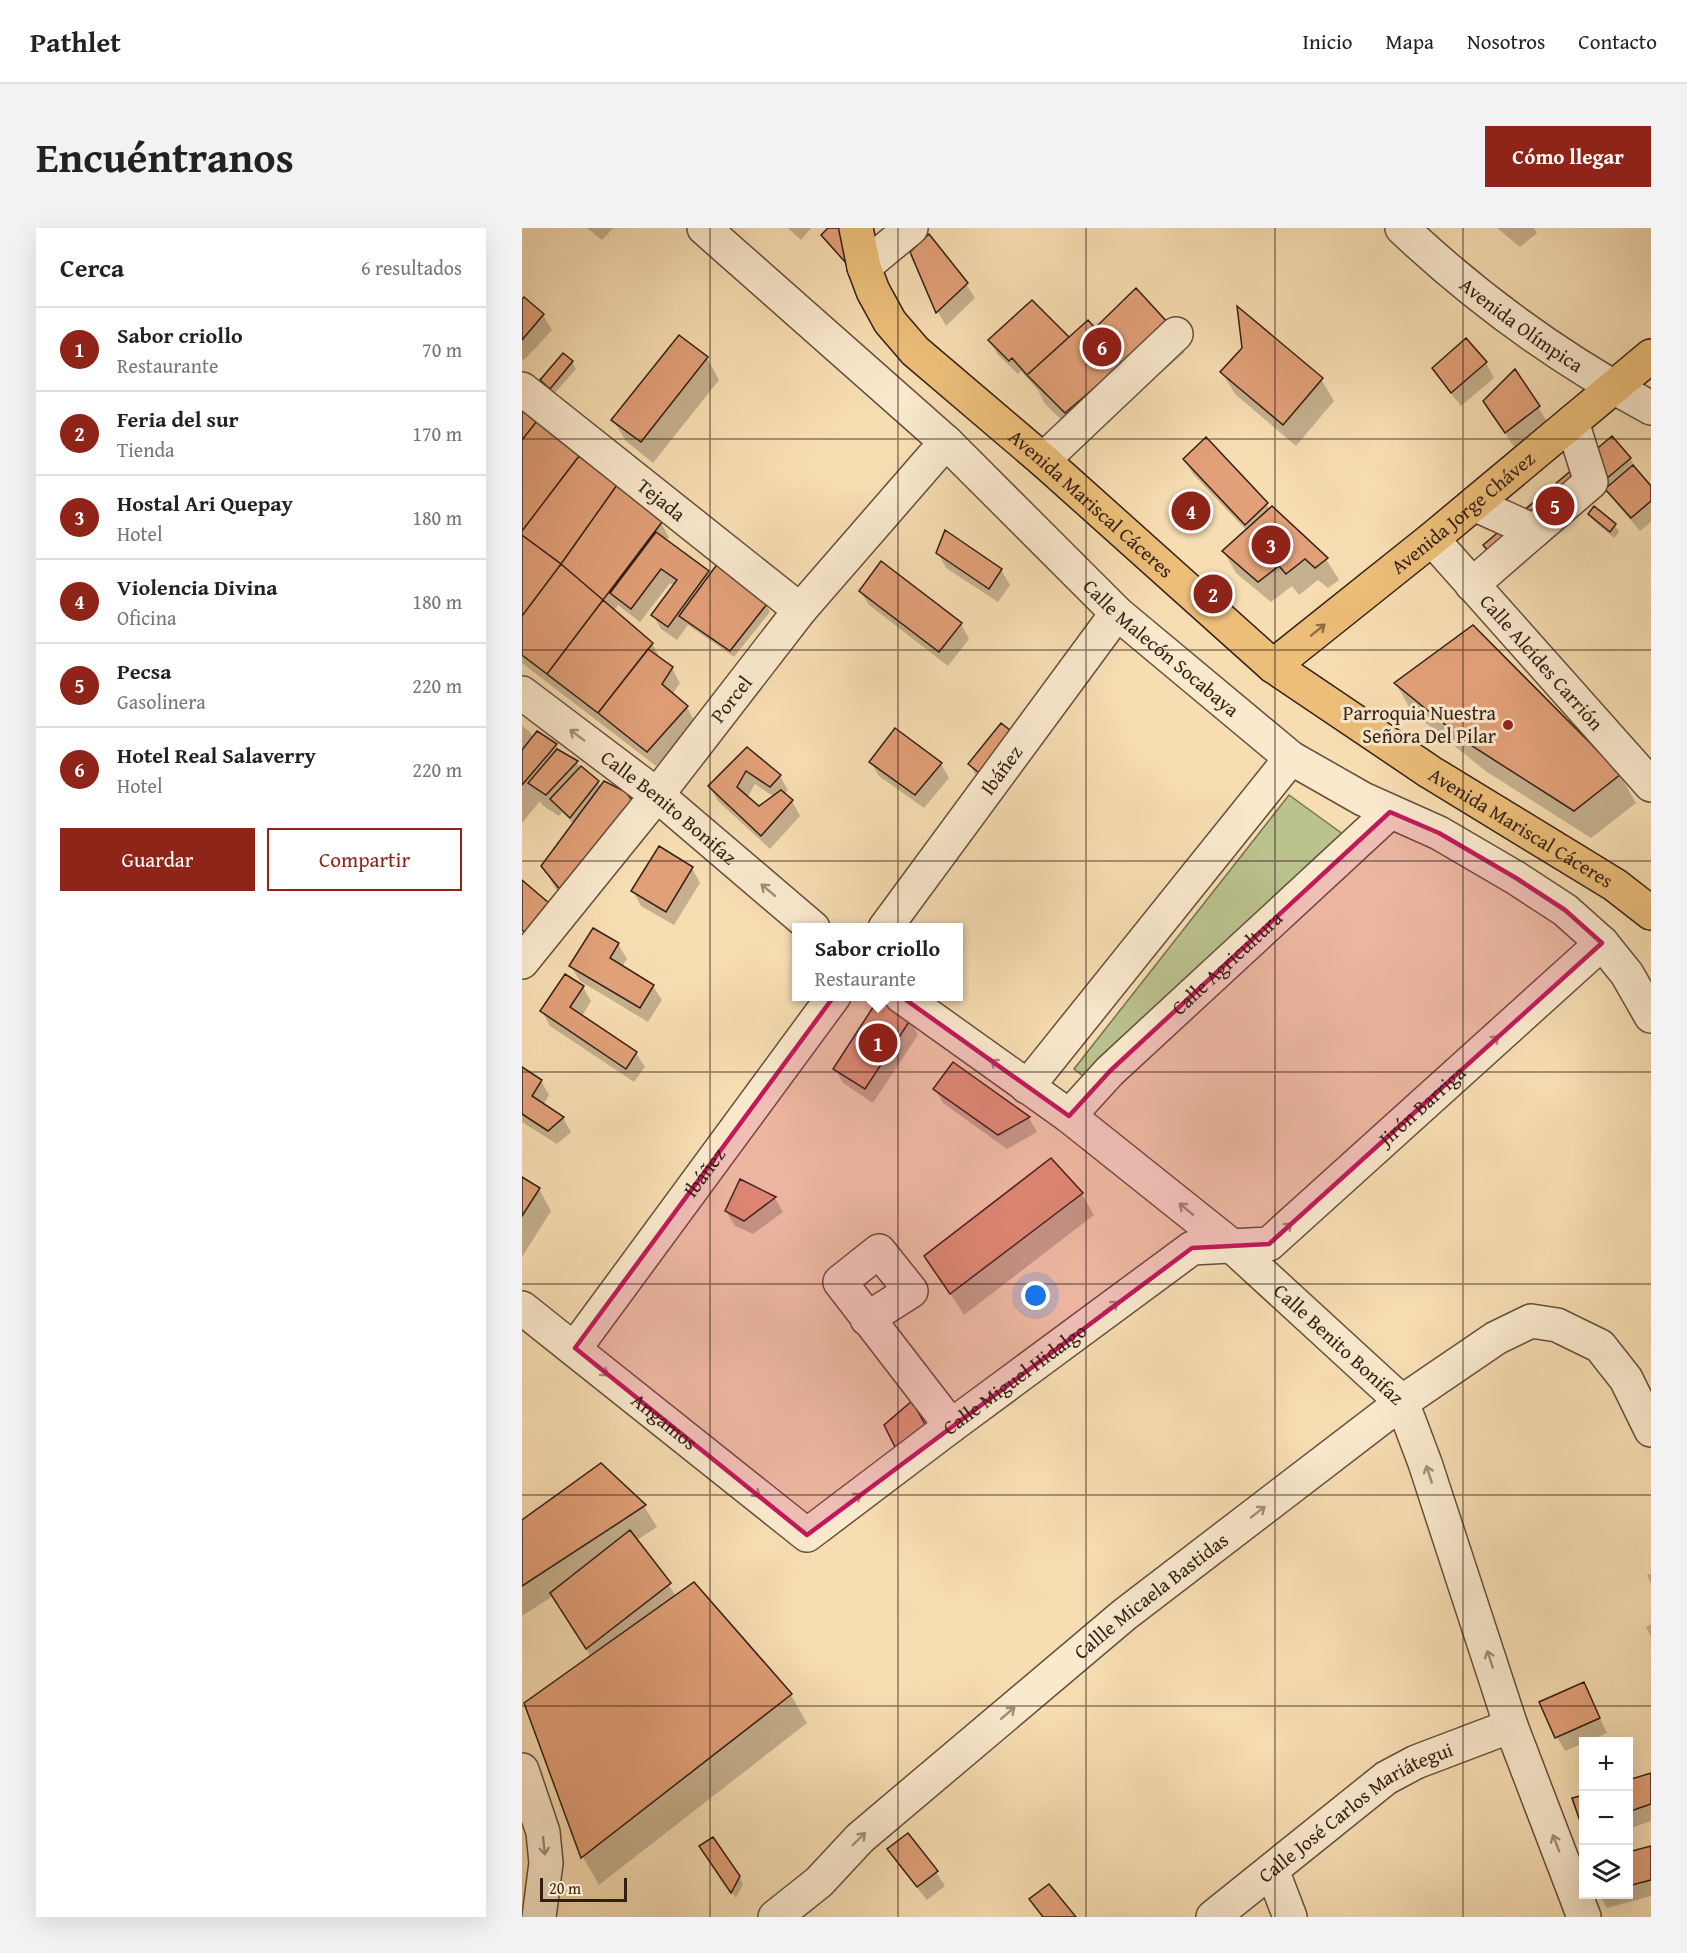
<!DOCTYPE html>
<html lang="es">
<head>
<meta charset="utf-8">
<style>
	body { margin:0; font-family:"Gentium Book Plus",serif; background:#f2f2f2; color:#222 }
	.controls { position:absolute; right:18px; bottom:18px; display:grid; overflow:hidden; border-radius:0px; box-shadow:0 6px 24px #0002 }
	.controls button { width:54px; height:54px; display:grid; place-items:center; padding:0; border:0; border-bottom:2px solid #e0e0e0; background:#fff; color:#222; font:30px sans-serif }
	.scale { position:absolute; left:18px; bottom:15px; width:87px; box-sizing:border-box; padding-left:6px; border:3px solid #331e15; border-top:0; font-size:16px; line-height:21px; white-space:nowrap; color:#331e15; -webkit-text-stroke:4px #fae9cd; paint-order:stroke }
	.you { position:absolute; left:514px; top:1068px; width:21px; height:21px; margin:-15px; border:4px solid #fff; border-radius:50%; background:#1a73e8; box-shadow:0 0 0 9px #1a73e833 }
	.badge { display:grid; place-items:center; width:39px; height:39px; border-radius:50%; background:#8f2418; color:#fff; font-size:20px; font-weight:700 }
	.pin { position:absolute; translate:-50% -50%; border:3px solid #fff; box-shadow:0 2px 6px #0006 }
	.popup { position:absolute; left:270px; top:695px; width:171px; height:78px; box-sizing:border-box; display:grid; place-content:center; border-radius:0px; background:#fff; filter:drop-shadow(0 2px 4px #0005); font-size:20px; white-space:nowrap; color:#767676 }
	.popup b { font-size:22px; color:#222 }
	.popup::after { content:''; position:absolute; left:50%; top:100%; margin-left:-12px; border:12px solid transparent; border-top-color:#fff }
	.list { margin:0; padding:0; list-style:none }
	h2 { display:flex; justify-content:space-between; align-items:center; height:78px; margin:0; padding:0 24px; font-size:26px }
	h2 small { font-size:20px; font-weight:400; color:#767676 }
	.list li { display:grid; grid-template-columns:39px 1fr auto; gap:18px; align-items:center; box-sizing:border-box; height:84px; padding:0 24px; border-top:2px solid #e0e0e0 }
	.list b { display:block; font-size:22px; white-space:nowrap }
	.list p { margin:0; font-size:20px; white-space:nowrap; color:#767676 }
	.list em { font-size:20px; font-style:normal; color:#767676 }
	.actions { display:flex; gap:12px; padding:18px 24px }
	.actions a { flex:1; padding:14px 0; border:2px solid #8f2418; border-radius:0px; text-align:center; font-size:21px; color:#8f2418 }
	.actions .main { background:#8f2418; color:#fff }
	.icon { flex:none; width:33px; height:33px; fill:none; stroke:currentColor; stroke-width:2; stroke-linecap:round; stroke-linejoin:round }
	.map { position:relative; flex:none; width:1129px; height:1689px; overflow:hidden; border-radius:0px }
	header { display:flex; align-items:center; gap:36px; box-sizing:border-box; height:84px; padding:0 30px; background:#fff; border-bottom:2px solid #e0e0e0 }
	header strong { font-size:28px }
	nav { display:flex; gap:33px; margin-inline-start:auto; font-size:21px }
	.intro { display:flex; align-items:center; justify-content:space-between; box-sizing:border-box; height:144px; padding:0 36px }
	h1 { margin:0; font-size:42px }
	.button { padding:15px 27px; border-radius:0px; background:#8f2418; color:#fff; font-size:21px; font-weight:700 }
	main { display:flex; gap:36px; padding:0 36px }
	aside { flex:1; background:#fff; border-radius:0px; box-shadow:0 6px 24px #0002 }
	.map>svg:first-child { display:block }
	.green { fill:#bac28e; stroke:#767052; stroke-width:1.5 }
	.shadow { fill:#0003; fill-rule:evenodd }
	.building { fill:#e2a078; stroke:#331e15; stroke-width:1.5 }
	.lines { fill:none; stroke-linecap:round; stroke-linejoin:round }
	.minor-casing { stroke:#644e3c; stroke-width:36 }
	.major-casing { stroke:#331e15; stroke-width:36 }
	.minor { stroke:#fae9cd; stroke-width:33 }
	.major { stroke:#ecbe79; stroke-width:33 }
	.oneway { stroke:#906e47 }
	.oneway2 { stroke:#a08e7a }
	.marked { fill:#c2185b; fill-opacity:0.2; stroke:#c2185b; stroke-width:4.5; stroke-linejoin:round }
	.grid { fill:none; stroke:#331e15; stroke-width:1.5; stroke-opacity:0.55 }
	.poi-dot { fill:#8f2418; stroke:#fae9cd; stroke-width:2 }
	.labels { text-anchor:middle; stroke-width:6; stroke-linejoin:round; paint-order:stroke }
	.street-label { font-size:20px; fill:#331e15; stroke:#fae9cd }
	.poi-label { font-size:20px; fill:#331e15; stroke:#fae9cd; text-anchor:end }
</style>
</head>
<body>
<header>
<strong>Pathlet</strong>
<nav><a>Inicio</a><a>Mapa</a><a>Nosotros</a><a>Contacto</a></nav>
</header>
<div class="intro"><h1>Encuéntranos</h1><a class="button">Cómo llegar</a></div>
<main>
<aside>
<h2>Cerca<small>6 resultados</small></h2>
<ul class="list">
<li><span class="badge">1</span><div><b>Sabor criollo</b><p>Restaurante</p></div><em>70 m</em></li>
<li><span class="badge">2</span><div><b>Feria del sur</b><p>Tienda</p></div><em>170 m</em></li>
<li><span class="badge">3</span><div><b>Hostal Ari Quepay</b><p>Hotel</p></div><em>180 m</em></li>
<li><span class="badge">4</span><div><b>Violencia Divina</b><p>Oficina</p></div><em>180 m</em></li>
<li><span class="badge">5</span><div><b>Pecsa</b><p>Gasolinera</p></div><em>220 m</em></li>
<li><span class="badge">6</span><div><b>Hotel Real Salaverry</b><p>Hotel</p></div><em>220 m</em></li>
</ul>
<div class="actions"><a class="main">Guardar</a><a>Compartir</a></div>
</aside>
<div class="map">
<svg width="1129" height="1689" viewBox="0 0 1129 1689">
	<rect width="100%" height="100%" fill="#f7ddb2"/>
	<filter id="stains"><feTurbulence type="fractalNoise" baseFrequency=".00333" numOctaves="4"/><feColorMatrix values="0 0 0 0 .2 0 0 0 0 .09 0 0 0 0 .02 0 0 0 .5 -.17"/></filter>
	<radialGradient id="worn" r=".72"><stop offset=".6" stop-color="#630" stop-opacity="0"/><stop offset="1" stop-color="#630" stop-opacity=".3"/></radialGradient>
	<!-- green -->
	<path class="green" d="M767 567 829 612 567 853 552 841Z"/>
	<!-- shadow -->
	<path class="shadow" d="M65 0H91L80 12Z
		M266 0H289L279 12Z
		M304 0H326L328 40 305 14 301 8 306 3Z
		M975 0H1012L1015 5 998 19Z
		M390 24 444 56 453 70 424 98 416 84Z
		M2 71 21 87 30 102 2 132 0 131V73Z
		M510 74 547 111 573 102 646 97 662 125 560 212 523 176 516 162 499 143 496 146 476 127 468 113Z
		M944 112 964 135 972 150 939 178 920 154 912 140Z
		M41 127 50 134 54 141 32 166 24 159 20 152Z
		M185 130 197 152 131 235 104 213 91 192Z
		M700 145 799 151 812 173 774 218 713 166Z
		M963 173 1016 179 1025 193 992 219Z
		M0 184 139 295 147 309 144 313 186 344 188 348 196 337 244 377 248 384 212 429 166 397 155 412 139 401 131 387 152 358 148 355 118 394 96 377 92 383 130 416 138 430 150 440 158 455 150 467 165 479 173 494 134 538 0 435Z
		M684 211 748 281 804 331 817 352 806 360 796 352 777 367 770 358 749 374 714 345 702 324 725 303 671 246 662 231Z
		M1108 230 1112 237 1110 239 1129 260V294L1118 303 1094 275 1085 260 985 344 967 324Z
		M1072 280 1093 297 1097 304 1092 310 1071 292 1068 286Z
		M416 325 479 342 488 357 476 374 424 340Z
		M338 363 439 396 447 411 426 438 347 377Z
		M874 456 1098 547 1114 575 1069 610 965 544 890 484Z
		M480 497 456 551 448 537Z
		M0 498 7 503 11 510 34 517 38 524 55 534 58 540 76 554 79 559 115 583 128 604 112 623 108 620 53 684 33 660 21 638 52 596 40 584 37 588 20 577 18 573 0 595Z
		M225 521 258 548 266 562 262 567 270 573 278 588 248 621 196 573 187 558ZM233 556 252 569 237 579 225 570Z
		M349 534 419 536 427 550 402 580 357 548Z
		M170 640 178 655 152 697 119 678 111 663Z
		M71 702 96 716 105 731 100 739 131 758 140 772 126 794 58 753 49 738Z
		M61 759 69 773 60 788 114 825 123 839 112 854 28 798 20 783Z
		M388 792 396 807 351 875 321 855 313 841Z
		M431 836 507 890 515 904 485 921 421 875 413 861Z
		M0 841 19 853 27 867 21 877 41 890 49 904 35 916 0 894Z
		M0 951 17 961 29 983 0 1029Z
		M560 966 572 987 442 1087 404 1028Z
		M253 970 261 984 231 1006 213 998 204 983Z
		M122 1278 135 1299 115 1312 154 1368 172 1356 269 1467 285 1495 77 1657 61 1629 4 1476 69 1429 31 1368 0 1388V1293Z
		M1129 1346V1356L1125 1347Z
		M1129 1396V1409L1124 1399Z
		M1061 1456 1085 1505 1043 1523 1035 1509Z
		M1129 1546V1593L1106 1601V1554Z
		M1129 1620V1668L1085 1680 1077 1666H1106V1626Z
		M367 1621 414 1644 423 1658 405 1672 376 1636Z
		M183 1625 217 1649 221 1656 214 1670Z"/>
	<!-- building -->
	<path class="building" d="M306 0H324L332 27 324 35 299 7Z
		M407 6 446 55 414 85 388 24Z
		M614 60 647 96 543 185 505 147 566 92 573 100Z
		M2 69 22 86 0 112V71Z
		M510 72 547 109 505 147 490 130 487 133 466 112Z
		M715 78 801 150 761 197 698 144 720 120Z
		M157 107 186 129 119 214 89 192Z
		M944 110 965 134 929 165 910 140Z
		M41 125 51 133 28 161 18 152Z
		M993 141 1018 178 983 205 961 173Z
		M0 183 15 193 0 212Z
		M15 193 57 228 0 303V212Z
		M1090 208 1109 230 980 339 961 317Z
		M684 209 746 275 723 297 661 231Z
		M57 228 95 257 39 336 0 307V303Z
		M1111 237 1129 258V273L1109 290 1083 261Z
		M95 257 140 294 81 372 39 336Z
		M750 278 806 330 793 340 783 331 764 346 757 338 736 354 700 323Z
		M1072 278 1094 296 1088 304 1066 286Z
		M423 302 480 341 467 361 414 325Z
		M134 304 187 343 146 399 129 387 155 352 139 341 109 381 88 365Z
		M0 307 39 336 0 388Z
		M359 333 440 395 417 424 337 363Z
		M196 335 245 376 208 423 157 388Z
		M39 336 81 372 25 446 0 427V388Z
		M81 372 131 415 76 485 25 446Z
		M951 397 1099 546 1052 583 947 516 872 455Z
		M126 421 151 439 140 456 166 478 125 524 76 485Z
		M479 495 498 510 465 551 446 536Z
		M373 500 420 535 393 567 347 534Z
		M15 503 35 516 0 557V522Z
		M225 519 259 547 248 559 224 543 215 559 237 578 259 562 271 572 239 608 186 558Z
		M35 521 56 533 24 567 6 555Z
		M59 538 77 553 48 590 28 571Z
		M82 553 104 564 117 582 40 664 19 638Z
		M137 618 171 639 144 684 109 663Z
		M0 652 27 675 4 705 0 702Z
		M71 700 97 715 88 730 132 757 118 780 47 738Z
		M43 746 62 758 48 779 115 824 104 841 18 783Z
		M357 770 389 791 343 861 311 841Z
		M431 834 508 889 476 907 411 861Z
		M0 839 20 852 10 868 42 889 26 903 0 886Z
		M529 930 561 965 428 1066 402 1028Z
		M0 949 18 960 0 988Z
		M218 951 254 969 222 993 203 983Z
		M390 1173 405 1200 373 1219 362 1197Z
		M79 1235 124 1277 0 1358V1292Z
		M108 1302 149 1355 64 1421 28 1365Z
		M172 1354 270 1466 59 1630 2 1475Z
		M1062 1454 1078 1490 1033 1510 1017 1474Z
		M1129 1545V1576L1106 1584V1552Z
		M1062 1567V1598L1060 1599 1050 1570Z
		M386 1605 416 1643 395 1659 365 1621Z
		M191 1609 218 1648 209 1665 177 1618Z
		M1129 1618V1652L1106 1658V1624Z
		M527 1656 554 1689H521L507 1671Z"/>
	<g class="lines">
		<!-- minor casing -->
		<g class="minor-casing">
			<g id="minor">
				<path id="s1" d="M182 0 424 214 595 385 769 530 841 571 917 605 994 650 1043 682 1080 715 1105 746 1129 788"/>
				<path id="s2" d="M880 0C955 71 1038 131 1129 180"/>
				<path d="M342 39 389 0"/>
				<path id="s3" d="M0 161 278 382"/>
				<path d="M521 232 654 106"/>
				<path d="M952 276 1012 303 1069 254 1050 194"/>
				<path id="s4" d="M910 311 1129 557"/>
				<path d="M950 357 1012 303"/>
				<path id="s5" d="M0 465 135 567 291 700"/>
				<path id="s6" d="M363 700 595 385"/>
				<path id="s7" d="M0 734 135 567 278 382 424 214"/>
				<path id="s8" d="M379 768 547 888 710 1018 880 1174 903 1235 989 1498 1062 1689"/>
				<path d="M505 859 769 530"/>
				<path id="s9" d="M547 888 588 843 868 584"/>
				<path id="s10" d="M0 1080 285 1307 429 1198 670 1020 747 1016 1080 715"/>
				<path d="M345 1091 389 1063 357 1023 318 1054 429 1198"/>
				<path id="s11" d="M53 1120 312 768"/>
				<path d="M0 1542 21 1604 24 1635 17 1689"/>
				<path d="M750 1642 768 1689"/>
				<path id="s12" d="M253 1689 297 1654 338 1610 602 1387 880 1174 974 1110 1009 1093 1035 1097 1078 1118 1104 1151 1129 1202"/>
				<path id="s13" d="M691 1689 864 1550 894 1534 989 1498"/>
			</g>
		</g>
		<!-- major casing -->
		<g class="major-casing">
			<g id="major">
				<path id="s14" d="M334 0 342 39 351 63 368 94 393 123 521 232 751 438 908 544 1093 657 1129 685"/>
				<path id="s15" d="M751 438 910 311 1129 128"/>
			</g>
		</g>
		<!-- minor -->
		<use href="#minor" class="minor"/>
		<!-- major -->
		<use href="#major" class="major"/>
	</g>
	<!-- one-way arrows -->
	<defs><path id="oneway-shaft" d="M-6 0H5M1.5-3L5.5 0L1.5 3" fill="none" stroke-width="1.6" stroke-linecap="round" stroke-linejoin="round" transform="scale(1.5)"/></defs>
	<use class="oneway" href="#oneway-shaft" transform="translate(796 402) rotate(-39)"/>
	<g class="oneway2">
		<use href="#oneway-shaft" transform="translate(55 507) rotate(-143)"/>
		<use href="#oneway-shaft" transform="translate(246 662) rotate(-140)"/>
		<use href="#oneway-shaft" transform="translate(970 814) rotate(-42)"/>
		<use href="#oneway-shaft" transform="translate(476 837) rotate(-145)"/>
		<use href="#oneway-shaft" transform="translate(664 981) rotate(-141)"/>
		<use href="#oneway-shaft" transform="translate(763 1001) rotate(-42)"/>
		<use href="#oneway-shaft" transform="translate(589 1079) rotate(-36)"/>
		<use href="#oneway-shaft" transform="translate(79 1142) rotate(39)"/>
		<use href="#oneway-shaft" transform="translate(907 1246) rotate(-108)"/>
		<use href="#oneway-shaft" transform="translate(231 1263) rotate(39)"/>
		<use href="#oneway-shaft" transform="translate(332 1271) rotate(-37)"/>
		<use href="#oneway-shaft" transform="translate(736 1284) rotate(-38)"/>
		<use href="#oneway-shaft" transform="translate(968 1431) rotate(-108)"/>
		<use href="#oneway-shaft" transform="translate(486 1485) rotate(-40)"/>
		<use href="#oneway-shaft" transform="translate(337 1611) rotate(-44)"/>
		<use href="#oneway-shaft" transform="translate(1034 1615) rotate(-111)"/>
		<use href="#oneway-shaft" transform="translate(22 1618) rotate(84)"/>
	</g>
	<!-- marked area -->
	<path class="marked" d="M868 584 917 605 994 650 1043 682 1080 715 747 1016 670 1020 285 1307 53 1120 335 737 547 888 588 843Z"/>
	<!-- grid -->
	<path class="grid" d="M188 0V1689M376 0V1689M564 0V1689M753 0V1689M941 0V1689M0 211H1129M0 422H1129M0 633H1129M0 844H1129M0 1056H1129M0 1267H1129M0 1478H1129"/>
	<!-- markers -->
	<circle class="poi-dot" cx="986" cy="497" r="6"/>
	<g class="labels">
		<!-- street labels -->
		<g class="street-label">
			<text dy="7" stroke="none"><textPath href="#s2" startOffset="154">Avenida Olímpica</textPath></text>
			<text dy="7" stroke="none"><textPath href="#s3" startOffset="178">Tejada</textPath></text>
			<text dy="7" stroke="none"><textPath href="#s14" startOffset="372">Avenida Mariscal Cáceres</textPath></text>
			<text dy="7" stroke="none"><textPath href="#s15" startOffset="244">Avenida Jorge Chávez</textPath></text>
			<text dy="7" stroke="none"><textPath href="#s1" startOffset="621">Calle Malecón Socabaya</textPath></text>
			<text dy="7" stroke="none"><textPath href="#s4" startOffset="165">Calle Alcides Carrión</textPath></text>
			<text dy="7" stroke="none"><textPath href="#s7" startOffset="336">Porcel</textPath></text>
			<text dy="7" stroke="none"><textPath href="#s6" startOffset="196">Ibáñez</textPath></text>
			<text dy="7" stroke="none"><textPath href="#s5" startOffset="186">Calle Benito Bonifaz</textPath></text>
			<text dy="7" stroke="none"><textPath href="#s14" startOffset="912">Avenida Mariscal Cáceres</textPath></text>
			<text dy="7" stroke="none"><textPath href="#s9" startOffset="220">Calle Agricultura</textPath></text>
			<text dy="7" stroke="none"><textPath href="#s10" startOffset="1128">Jirón Barriga</textPath></text>
			<text dy="7" stroke="none"><textPath href="#s11" startOffset="218">Ibáñez</textPath></text>
			<text dy="7" stroke="none"><textPath href="#s8" startOffset="560">Calle Benito Bonifaz</textPath></text>
			<text dy="7" stroke="none"><textPath href="#s10" startOffset="624">Calle Miguel Hidalgo</textPath></text>
			<text dy="7" stroke="none"><textPath href="#s10" startOffset="182">Angamos</textPath></text>
			<text dy="7" stroke="none"><textPath href="#s12" startOffset="495">Callle Micaela Bastidas</textPath></text>
			<text dy="7" stroke="none"><textPath href="#s13" startOffset="178">Calle José Carlos Mariátegui</textPath></text>
		</g>
		<!-- poi labels -->
		<g class="poi-label">
			<text x="974" y="492">Parroquia Nuestra<tspan x="974" dy="23">Señora Del Pilar</tspan></text>
		</g>
	</g>
	<rect width="100%" height="100%" filter="url(#stains)"/>
	<rect width="100%" height="100%" fill="url(#worn)"/>
</svg>
<div class="controls">
<button>+</button>
<button>−</button>
<button><svg class="icon" aria-label="layers" viewBox="0 0 24 24"><path d="M12 4l9 5-9 5-9-5zM3 14l9 5 9-5"/></svg></button>
</div>
<div class="scale">20 m</div>
<div class="you"></div>
<div class="pin badge" style="left:356px;top:815px">1</div>
<div class="popup"><b>Sabor criollo</b>Restaurante</div>
<div class="pin badge" style="left:691px;top:366px">2</div>
<div class="pin badge" style="left:749px;top:317px">3</div>
<div class="pin badge" style="left:669px;top:283px">4</div>
<div class="pin badge" style="left:1033px;top:278px">5</div>
<div class="pin badge" style="left:580px;top:119px">6</div>
</div>
</main>
</body>
</html>
